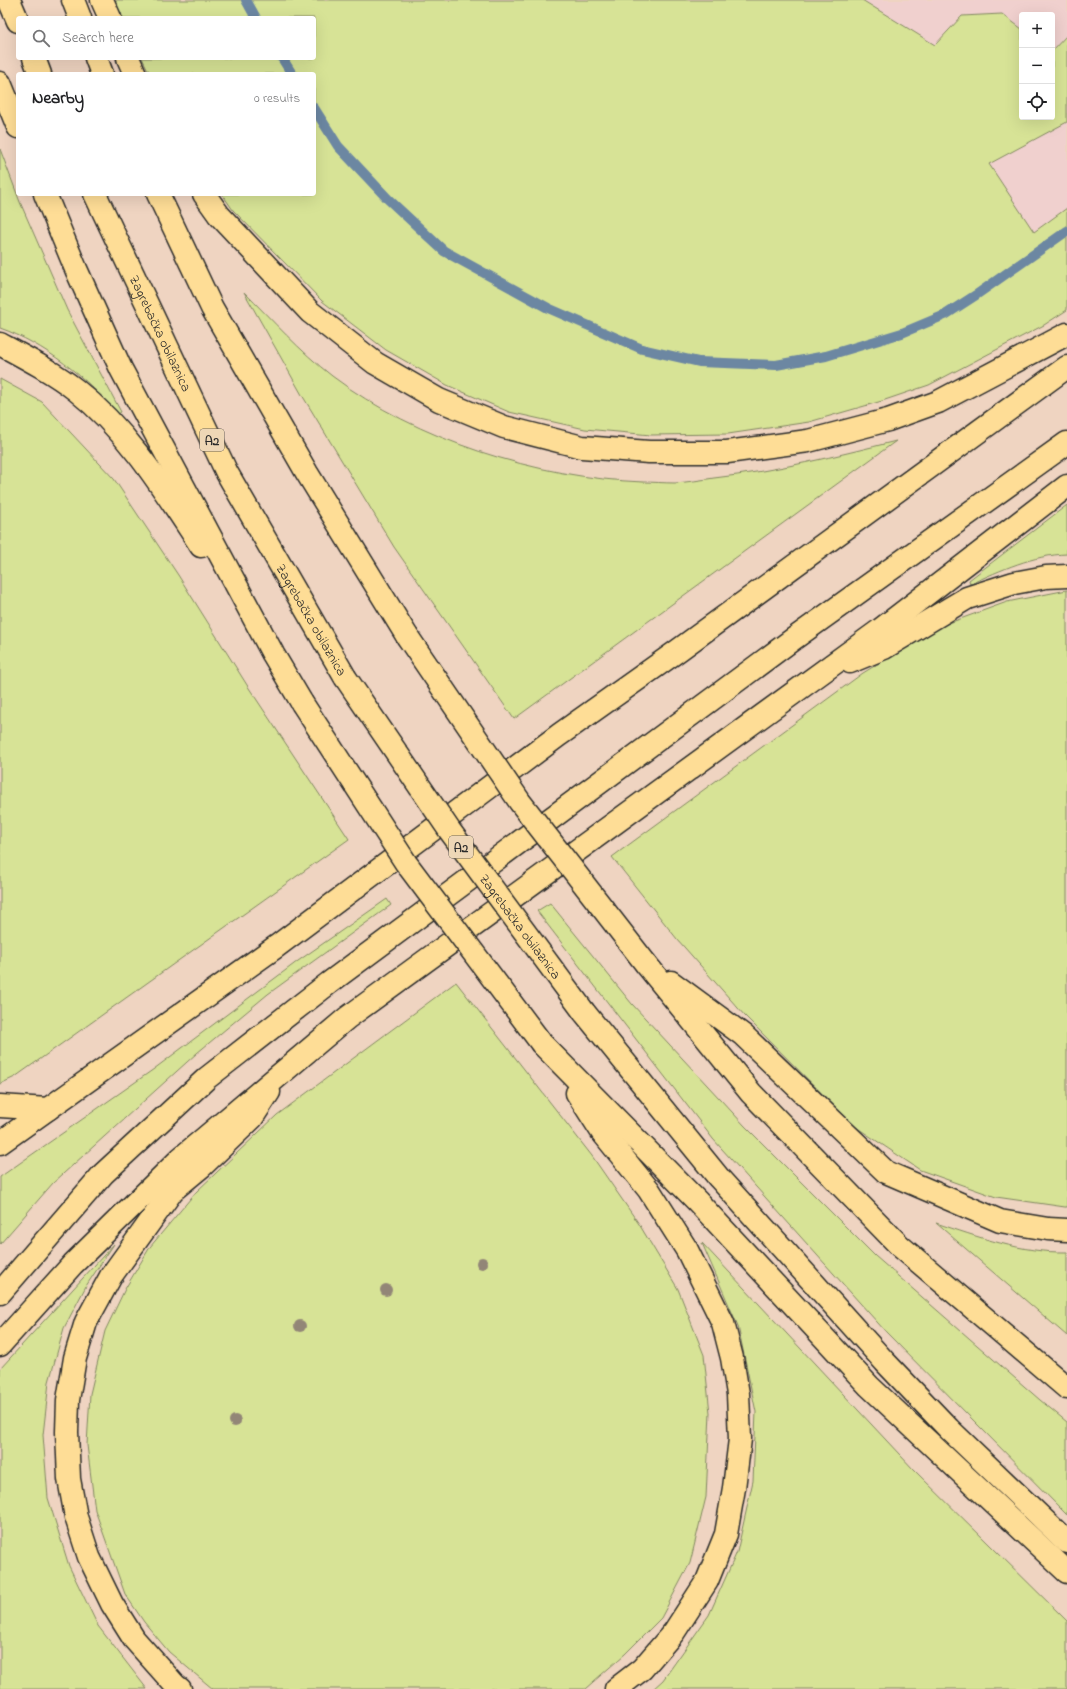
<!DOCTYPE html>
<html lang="en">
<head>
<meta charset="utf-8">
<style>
	body { margin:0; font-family:"Indie Flower",sans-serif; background:#f6f6f6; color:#202124 }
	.controls { position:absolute; right:12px; top:12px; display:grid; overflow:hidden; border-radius:4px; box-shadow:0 4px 16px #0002 }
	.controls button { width:36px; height:36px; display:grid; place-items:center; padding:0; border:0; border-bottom:1px solid #e0e0e0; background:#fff; color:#202124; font:20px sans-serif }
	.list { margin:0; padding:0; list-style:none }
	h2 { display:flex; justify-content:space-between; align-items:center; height:52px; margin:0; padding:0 16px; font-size:17px }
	h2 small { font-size:13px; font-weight:400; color:#757577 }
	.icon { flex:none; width:22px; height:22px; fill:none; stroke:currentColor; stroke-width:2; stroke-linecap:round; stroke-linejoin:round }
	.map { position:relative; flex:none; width:1067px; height:1689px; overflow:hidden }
	.search { position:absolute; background:#fff; box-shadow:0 4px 16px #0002; left:16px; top:16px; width:300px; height:44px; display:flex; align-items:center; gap:10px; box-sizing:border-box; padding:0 14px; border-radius:4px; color:#757577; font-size:15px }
	.panel { position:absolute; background:#fff; box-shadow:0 4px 16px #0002; left:16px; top:72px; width:300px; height:124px; border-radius:4px }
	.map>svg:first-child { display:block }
	.built { fill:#f0d0ce }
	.green { fill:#d7e396; stroke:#818760 }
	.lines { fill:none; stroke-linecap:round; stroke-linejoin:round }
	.stream { stroke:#6c87a2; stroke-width:10 }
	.highway-casing { stroke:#2b2b2b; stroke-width:25 }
	.highway { stroke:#fedd96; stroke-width:22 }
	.highway-bridge-casing { stroke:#2b2b2b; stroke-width:25; stroke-linecap:butt }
	.highway-bridge { stroke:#fedd96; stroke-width:22 }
	.tree { fill:#928677 }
	.labels { text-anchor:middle; stroke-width:4; stroke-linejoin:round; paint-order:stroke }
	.shield { fill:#eed7b6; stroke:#665f55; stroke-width:1 }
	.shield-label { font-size:13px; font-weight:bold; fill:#2b2b2b }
	.street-label { font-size:14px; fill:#2b2b2b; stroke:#eed7b6 }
</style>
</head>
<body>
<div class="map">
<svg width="1067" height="1689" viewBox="0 0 1067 1689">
	<rect width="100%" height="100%" fill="#efd4c1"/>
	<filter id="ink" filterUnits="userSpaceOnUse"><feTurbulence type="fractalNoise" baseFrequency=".025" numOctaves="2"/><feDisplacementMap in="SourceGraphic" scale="8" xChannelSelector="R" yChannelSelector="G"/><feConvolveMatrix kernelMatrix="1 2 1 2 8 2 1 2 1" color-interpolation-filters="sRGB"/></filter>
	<g filter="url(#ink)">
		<!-- built -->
		<path class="built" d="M862 0H1067V35L1052 51V15H1022V29L1002 14 962 16 935 45Z
			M1067 122V208L1034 232 989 164Z"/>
		<!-- green -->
		<path class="green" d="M114 0H862L935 45 962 16 1002 14 1022 29V117H1052V51L1067 35V122L989 164 1034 232 1067 208V310L1044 325 929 385 882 401 809 422 728 434 651 435 585 429 509 412 447 385 386 350 322 301 233 210 222 194H314V74H150L142 58H314V18H123Z
			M0 149 20 202 67 310 121 412 117 415C90 379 43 343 0 328Z
			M244 292C272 320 300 351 332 376 417 440 537 478 643 482 653 482 664 483 675 483 688 482 701 480 714 478 776 471 836 456 896 441L514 719 394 547 302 395Z
			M0 379 42 402 114 479 178 575 247 685 349 839 15 1077 0 1084Z
			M1067 505V554C1033 555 1001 570 970 584L969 580Z
			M1067 590V1207H1065L996 1197 920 1170 853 1125 745 1016 677 939 612 857 863 673 938 627 1007 602Z
			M387 899 391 905 268 994 197 1053 53 1183 0 1244V1177L154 1069 298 961Z
			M550 903 632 1004 745 1126 875 1256 1040 1400 1067 1422V1515L886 1332 713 1139 537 911Z
			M456 982 592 1156 639 1224 678 1289 704 1355 710 1413 706 1497 690 1563 661 1618 625 1654 585 1689H213L169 1652 144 1622 125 1594 95 1510 87 1445 90 1394 105 1331 125 1289 150 1247 196 1192 277 1115Z
			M936 1223C978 1237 1022 1253 1067 1252V1336Z
			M702 1243 914 1470 1067 1621V1689H653L663 1680 709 1615 737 1552 753 1481 756 1412 738 1326Z
			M114 1244 86 1286 64 1328 49 1382 43 1435 48 1498 69 1566 98 1626 147 1689H0V1369Z"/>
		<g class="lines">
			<!-- stream -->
			<path class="stream" d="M246 0 256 18
				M282 58 292 74
				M314 108 338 146 388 199 444 251 548 308 642 349 699 362 776 365 826 356 902 333 945 315 976 295 1067 231"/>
			<!-- highway casing -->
			<g class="highway-casing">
				<g id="highway">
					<path d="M9 0 18 21"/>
					<path d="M73 0 80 18"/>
					<path d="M102 0 110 18"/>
					<path d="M34 58 40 74"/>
					<path d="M96 58 102 74"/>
					<path d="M128 58 135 74"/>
					<path d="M0 83 18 127"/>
					<path d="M45 194 76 269 121 369 273 654 302 703"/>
					<path id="s1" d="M95 194 227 473 345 677"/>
					<path d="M158 194 212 308 307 473 407 636"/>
					<path d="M204 194 219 215 310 312 375 363 439 400 504 427 582 447 649 452H727L808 441 888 420 938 402 1067 334"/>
					<path d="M0 344C26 358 53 372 76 390 129 432 164 490 201 546"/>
					<path d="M850 662 884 648 967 598 1014 583 1046 577 1067 576"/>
					<path d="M646 964 751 1093 900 1246 1067 1388"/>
					<path d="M671 982 743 1035 886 1172 1000 1221 1048 1229 1067 1230"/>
					<path d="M584 1012 719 1178 885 1362 949 1429 1067 1542"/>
					<path d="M542 1044 697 1201 869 1386 1067 1572"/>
					<path d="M577 1093 602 1132 649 1190 687 1250 723 1323 732 1358 738 1394 740 1439 734 1488 726 1534 707 1581 674 1632 642 1669 616 1689"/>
					<path d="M0 1106 48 1109"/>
					<path d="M0 1143 277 946 559 735 676 652 1067 367"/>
					<path d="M0 1293 103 1174 207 1078 329 983 792 640 1067 443"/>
					<path d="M0 1345 73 1264 181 1158 347 1018 880 630 1067 486"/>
					<path d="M180 1689 175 1685 134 1639 112 1604 89 1557 76 1517 69 1479 67 1432 68 1400 75 1358 86 1322 111 1276 173 1190 202 1166 252 1118 269 1092"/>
				</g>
			</g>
			<!-- highway -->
			<use href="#highway" class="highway"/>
			<!-- highway-bridge casing -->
			<g class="highway-bridge-casing">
				<g id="highway-bridge">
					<path d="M407 636 520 802 646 964"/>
					<path id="s2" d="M345 677 450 831 584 1012"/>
					<path d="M302 703 406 863 542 1044"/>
				</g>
			</g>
			<!-- highway-bridge -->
			<use href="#highway-bridge" class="highway-bridge"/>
		</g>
		<!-- trees -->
		<g class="tree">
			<circle cx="482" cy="1263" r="6"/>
			<circle cx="386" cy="1290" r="6"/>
			<circle cx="300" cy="1326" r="6"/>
			<circle cx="235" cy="1421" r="6"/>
		</g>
	</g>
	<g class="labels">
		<!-- shield labels -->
		<g class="shield">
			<rect x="200" y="429" width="24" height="22" rx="3"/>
			<rect x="449" y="836" width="24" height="22" rx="3"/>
		</g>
		<g class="shield-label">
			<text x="212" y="445">A2</text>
			<text x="461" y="852">A2</text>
		</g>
		<!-- street labels -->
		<g class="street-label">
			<text dy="5" stroke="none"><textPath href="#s1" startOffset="154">Zagrebačka obilaznica</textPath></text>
			<text dy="5" stroke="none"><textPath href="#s1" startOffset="478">Zagrebačka obilaznica</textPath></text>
			<text dy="5" stroke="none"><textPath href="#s2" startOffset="305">Zagrebačka obilaznica</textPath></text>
		</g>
	</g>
</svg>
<div class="controls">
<button>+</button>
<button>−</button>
<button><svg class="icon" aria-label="locate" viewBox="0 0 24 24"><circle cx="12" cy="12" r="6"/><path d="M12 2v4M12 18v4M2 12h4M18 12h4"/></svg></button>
</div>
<div class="search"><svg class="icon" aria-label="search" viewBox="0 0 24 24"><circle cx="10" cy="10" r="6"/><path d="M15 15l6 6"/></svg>Search here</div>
<section class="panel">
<h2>Nearby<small>0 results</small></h2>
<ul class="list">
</ul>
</section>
</div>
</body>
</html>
